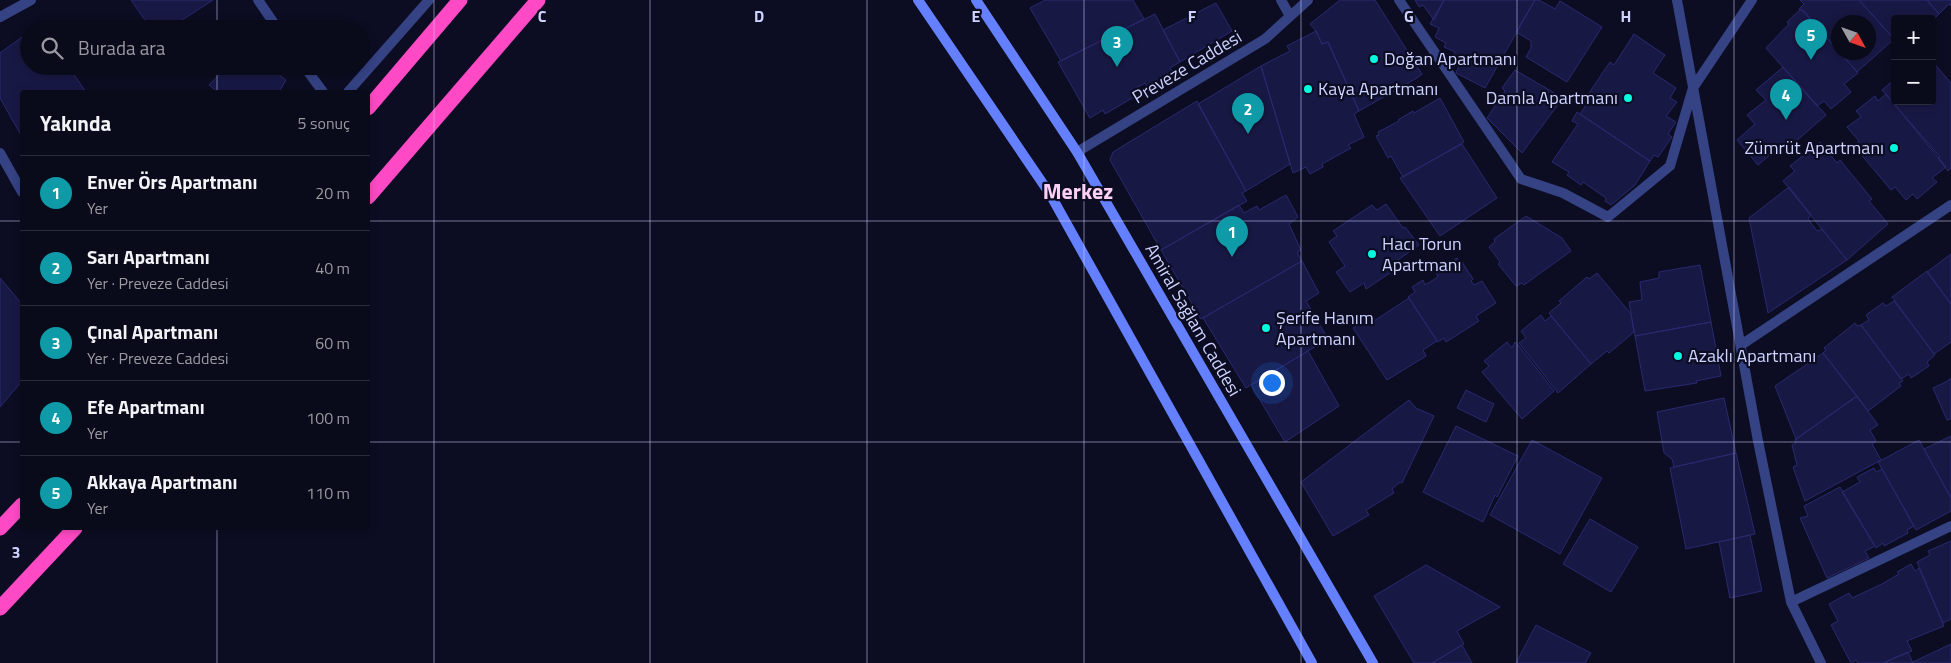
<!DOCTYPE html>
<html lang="tr">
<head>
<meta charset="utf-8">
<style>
	body { margin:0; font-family:"Titillium Web",sans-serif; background:#121323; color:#f1f3f6 }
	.controls { position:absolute; right:15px; top:15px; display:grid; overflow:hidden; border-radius:5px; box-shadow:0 2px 8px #0003 }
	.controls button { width:45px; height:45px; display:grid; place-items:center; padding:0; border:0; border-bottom:1px solid #292b39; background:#090a1a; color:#f1f3f6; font:25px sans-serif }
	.compass { position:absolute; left:1831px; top:15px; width:45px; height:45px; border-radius:50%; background:#090a1a; box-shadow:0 2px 8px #0003; rotate:130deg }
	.you { position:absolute; left:1271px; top:382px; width:18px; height:18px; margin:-12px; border:4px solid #fff; border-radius:50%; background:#1a73e8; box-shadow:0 0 0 8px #1a73e833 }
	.badge { display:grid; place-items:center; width:32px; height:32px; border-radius:50%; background:#ea580c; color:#fff; font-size:16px; font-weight:700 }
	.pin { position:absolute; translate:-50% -41px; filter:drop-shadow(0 1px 2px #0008) }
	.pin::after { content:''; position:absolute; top:26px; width:18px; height:15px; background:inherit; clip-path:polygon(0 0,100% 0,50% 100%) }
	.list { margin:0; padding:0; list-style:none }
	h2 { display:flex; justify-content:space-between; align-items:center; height:65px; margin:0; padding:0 20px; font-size:21px }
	h2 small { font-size:16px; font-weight:400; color:#999aa2 }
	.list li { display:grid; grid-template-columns:32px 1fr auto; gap:15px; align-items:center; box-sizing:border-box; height:75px; padding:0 20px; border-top:1px solid #292b39 }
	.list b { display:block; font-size:19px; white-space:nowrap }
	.list p { margin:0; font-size:16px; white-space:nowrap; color:#999aa2 }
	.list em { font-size:16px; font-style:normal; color:#999aa2 }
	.icon { flex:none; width:28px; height:28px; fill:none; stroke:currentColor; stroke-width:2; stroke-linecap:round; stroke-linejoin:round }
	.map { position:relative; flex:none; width:1951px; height:663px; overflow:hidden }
	.search { position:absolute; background:#090a1a; box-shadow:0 2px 8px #0003; left:20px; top:20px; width:350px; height:55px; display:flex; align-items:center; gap:12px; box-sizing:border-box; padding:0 18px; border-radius:28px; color:#999aa2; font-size:19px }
	.panel { position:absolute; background:#090a1a; box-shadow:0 2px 8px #0003; left:20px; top:90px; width:350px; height:440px; border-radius:5px }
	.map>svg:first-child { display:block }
	.building { fill:#181844; stroke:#292971 }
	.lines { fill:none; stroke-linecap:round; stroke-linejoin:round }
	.street { stroke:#354283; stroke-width:10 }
	.secondary { stroke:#6580ff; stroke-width:10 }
	.highway { stroke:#ff49c5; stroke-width:15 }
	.grid { fill:none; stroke:#ced2ff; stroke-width:1; stroke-opacity:0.55 }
	.poi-dot { fill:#00f9df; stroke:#0c0d22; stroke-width:2 }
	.labels { text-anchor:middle; stroke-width:4.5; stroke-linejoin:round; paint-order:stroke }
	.poi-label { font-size:18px; fill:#ced2ff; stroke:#0c0d22; text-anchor:start }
	.street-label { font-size:18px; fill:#ced2ff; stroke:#0c0d22 }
	.district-label { font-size:22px; font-weight:bold; fill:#ffd0f7; stroke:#0c0d22 }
	.grid-label { font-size:16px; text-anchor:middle; font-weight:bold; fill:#ced2ff; stroke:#0c0d22; stroke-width:4.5; stroke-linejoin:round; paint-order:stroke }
</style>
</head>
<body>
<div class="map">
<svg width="1951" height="663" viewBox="0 0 1951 663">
	<rect width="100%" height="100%" fill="#0c0d22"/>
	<!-- building -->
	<path class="building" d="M131 0H213L168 29H151Z
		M1045 0H1133L1144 19 1061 61 1030 8Z
		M1340 0H1375L1422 74 1417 78 1359 111 1328 42 1322 44 1316 31 1310 24Z
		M1415 0H1444L1434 20 1423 5 1419 7Z
		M1444 0H1535L1485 88 1456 73 1460 63 1452 58 1455 52 1444 47 1446 43 1435 37 1439 28 1430 24Z
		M1535 0H1539L1555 9 1560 1 1602 27 1567 82 1526 57 1531 48V41L1516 32Z
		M1800 0H1859L1894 39 1857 72 1840 52H1868V22H1838V51L1805 12 1799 9 1804 4Z
		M1859 0H1927L1939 14 1932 21V19H1895V40Z
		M1927 0H1951V6L1949 4 1939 14Z
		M1216 3 1232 31 1180 62 1163 30Z
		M1801 9 1858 73 1844 84 1851 92 1831 109 1824 101 1817 106 1766 48 1789 24 1787 22Z
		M1155 14 1180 62 1170 68 1174 74 1148 90 1145 83 1131 91 1134 97 1105 114 1103 110 1090 118 1058 62Z
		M1316 31 1322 44 1328 42 1359 111 1354 114 1364 137 1348 145 1351 148 1322 164 1323 167 1310 174 1306 167 1293 173 1261 66 1290 51 1287 46Z
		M29 32V66H68L86 92H22V137L0 98V53Z
		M1634 34 1665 55 1653 73 1676 88 1670 98 1677 102 1666 116 1676 122 1668 134 1672 137 1658 157 1654 155 1650 161 1580 114 1589 101 1585 99 1610 62 1614 65Z
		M1932 61 1951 83V168L1948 171 1938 158 1940 157 1882 90 1895 79V101H1932Z
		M228 66H267L286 80 279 92H218L209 85Z
		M1261 66 1290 164 1246 191 1198 104Z
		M1783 67 1826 115 1787 149 1783 144 1758 165 1737 140 1755 124 1747 115 1766 100 1756 90Z
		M1515 70 1563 98 1522 153 1487 118 1505 91 1502 88Z
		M1886 94 1946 167 1932 178 1937 182 1917 199 1913 194 1906 200 1895 187 1891 190 1854 146 1859 141 1847 127 1861 117 1856 111 1875 96 1878 101Z
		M1440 98 1464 142 1403 177 1391 156 1388 158 1376 136 1379 135 1378 132 1399 121 1398 120 1413 111 1414 113Z
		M1197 101 1246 191 1242 193 1247 201 1161 250 1110 160 1113 152Z
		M1577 112 1650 161 1635 185 1611 205 1605 201 1606 198 1583 182 1581 185 1567 175 1569 172 1552 162 1578 124 1572 121Z
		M1820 142 1837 163 1840 160 1872 199 1869 201 1888 224 1847 260 1783 181 1795 171 1790 166Z
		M1462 144 1497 198 1440 236 1400 178Z
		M1789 187 1811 215 1808 219 1817 231 1822 229 1847 260 1768 313 1749 218Z
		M1286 195 1298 217 1289 224 1301 250 1297 252 1302 261 1201 319 1161 250 1239 205 1244 213 1257 206 1259 210Z
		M1386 204 1403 228 1405 227 1419 245 1395 262 1399 267 1366 289 1364 283 1350 292 1336 272 1345 266 1329 242 1337 236 1333 231 1372 205 1377 210Z
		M1526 216 1562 238 1571 251 1524 285 1522 283 1516 286 1498 264 1500 262 1489 247 1495 242 1494 239Z
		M1951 254V304L1927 272Z
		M1457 258 1460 263 1462 262 1473 279 1471 281 1474 285 1482 281 1496 303 1476 316 1479 321 1446 342 1444 338 1438 342 1408 297 1415 292 1412 287 1423 280 1425 285 1438 277 1436 272Z
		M1302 261 1319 293 1306 301 1328 339 1246 388 1203 318Z
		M1700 265 1711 322 1635 336 1629 302 1642 300 1640 282 1659 278V272Z
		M1927 271 1951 304V342L1934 354 1892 297Z
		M1597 273 1631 314 1634 332 1609 353 1607 351 1591 364 1549 313 1561 303 1559 301 1587 277 1589 279Z
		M0 278 22 304V381L0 407Z
		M1409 298 1437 341 1423 350 1426 356 1387 380 1353 328 1371 316 1374 321Z
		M1894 301 1935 355 1927 362 1929 366 1911 378 1909 374 1901 379 1861 325 1869 320 1866 315 1883 303 1886 306Z
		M1541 315 1545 321 1551 316 1591 364 1558 393 1519 343 1526 338 1521 331Z
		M1711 322 1721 376 1696 381 1697 383 1645 391 1635 336Z
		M1855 323 1857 326 1861 325 1903 381 1899 383 1901 386 1868 411 1823 353 1826 350 1824 348Z
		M1507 342 1512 348 1515 342 1519 346 1554 391 1522 419 1482 372 1489 366 1484 361Z
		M1308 351 1339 406 1285 442 1251 385Z
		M1823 353 1857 396 1796 439 1775 386Z
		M1951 378V419L1947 420 1933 388 1946 382Z
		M1466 390 1494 404 1486 422 1457 408Z
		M1857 396 1878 425 1870 430 1876 441 1872 444 1881 460 1805 501 1793 467 1797 465 1792 445 1796 443 1795 440Z
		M1724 398 1736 453 1674 467 1672 459 1664 453 1657 412Z
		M1409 400 1416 408 1434 416 1402 483 1400 482 1392 489 1394 493 1366 510 1369 515 1333 536 1301 482Z
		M1456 426 1518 456 1497 497 1495 495 1483 522 1423 492Z
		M1951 436V498L1924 449Z
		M1532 440 1602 478 1560 554 1490 515Z
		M1919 440 1951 498V511L1916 530 1878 462Z
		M1736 453 1755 534 1686 549 1670 468Z
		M1874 468 1876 472 1882 469 1914 526 1907 530 1908 533 1884 546 1883 543 1876 548 1842 492 1860 482 1857 477Z
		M1840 487 1875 546 1865 551 1869 558 1827 578 1800 518 1808 516 1804 506Z
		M1590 519 1638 547 1611 592 1563 564Z
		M1750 535 1762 591 1730 598 1719 542Z
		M1951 541V619L1943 623 1917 562 1930 555 1928 551Z
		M1911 564 1915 571 1919 568 1944 626 1907 641 1912 651 1883 663H1858L1856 660 1851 663 1831 625 1838 621 1829 604 1849 593 1852 598 1882 584 1899 574 1897 572Z
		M1426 565 1500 607 1457 631 1464 644 1432 663H1414L1374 596Z
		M1536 625 1591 653 1585 663H1516Z
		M1951 644V663H1913V662Z
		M1462 645 1472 663H1432Z
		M1908 652 1913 663H1883Z"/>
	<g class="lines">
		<!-- street -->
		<path class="street" d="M258 0 278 29
			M1281 0 1290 16
			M1399 0 1521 179 1563 193 1608 217 1670 166 1693 88 1752 0
			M1677 0 1758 441 1791 602 1821 663
			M0 17 31 0
			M304 66 323 92
			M348 92 429 0
			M1077 152 1265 39 1308 0
			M0 153 22 192
			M1741 345 1951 205
			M1791 602 1951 526"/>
		<!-- secondary -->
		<path class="secondary" d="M918 0 1050 194 1312 663
			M976 0 1077 152 1373 663"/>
		<!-- highway -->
		<path class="highway" d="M368 108 460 0
			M368 197 538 0
			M0 528 22 505
			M0 608 75 528"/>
	</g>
	<!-- grid -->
	<path class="grid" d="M217 0V29M434 0V663M650 0V663M867 0V663M1084 0V663M1301 0V663M1517 0V663M1734 0V663M217 66V92M0 221H22M368 221H1951M0 442H22M368 442H1951M217 528V663"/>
	<!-- markers -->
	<g class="poi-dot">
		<circle cx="1374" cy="59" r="5"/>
		<circle cx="1308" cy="89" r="5"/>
		<circle cx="1628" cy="98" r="5"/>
		<circle cx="1894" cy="148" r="5"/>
		<circle cx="1372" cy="254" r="5"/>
		<circle cx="1266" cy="328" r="5"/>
		<circle cx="1678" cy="356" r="5"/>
	</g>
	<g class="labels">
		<!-- poi labels -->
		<g class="poi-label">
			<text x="1384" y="65">Doğan Apartmanı</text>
			<text x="1318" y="95">Kaya Apartmanı</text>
			<text x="1618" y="104" text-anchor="end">Damla Apartmanı</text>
			<text x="1884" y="154" text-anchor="end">Zümrüt Apartmanı</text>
			<text x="1382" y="250">Hacı Torun<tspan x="1382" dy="21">Apartmanı</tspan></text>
			<text x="1276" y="324">Şerife Hanım<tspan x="1276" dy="21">Apartmanı</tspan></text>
			<text x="1688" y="362">Azaklı Apartmanı</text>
		</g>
		<!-- street labels -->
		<g class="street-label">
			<text transform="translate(1187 67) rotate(-31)" y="6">Preveze Caddesi</text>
			<text transform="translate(1193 320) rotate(60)" y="6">Amiral Sağlam Caddesi</text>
		</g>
		<!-- district labels -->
		<g class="district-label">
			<text x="1078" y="199">Merkez</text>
		</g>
	</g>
	<g class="grid-label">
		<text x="542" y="22">C</text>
		<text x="759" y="22">D</text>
		<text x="976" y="22">E</text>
		<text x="1192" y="22">F</text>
		<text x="1409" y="22">G</text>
		<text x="1626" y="22">H</text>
		<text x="16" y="558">3</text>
	</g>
</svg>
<div class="controls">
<button>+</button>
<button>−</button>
</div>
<svg class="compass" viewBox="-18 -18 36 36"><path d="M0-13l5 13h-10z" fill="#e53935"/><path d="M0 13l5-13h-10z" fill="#999aa2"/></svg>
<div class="you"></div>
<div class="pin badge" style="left:1232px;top:257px;background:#0f9aa8">1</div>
<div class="pin badge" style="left:1248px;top:134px;background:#0f9aa8">2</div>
<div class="pin badge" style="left:1117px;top:67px;background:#0f9aa8">3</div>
<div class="pin badge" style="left:1786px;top:120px;background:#0f9aa8">4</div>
<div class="pin badge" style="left:1811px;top:60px;background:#0f9aa8">5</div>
<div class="search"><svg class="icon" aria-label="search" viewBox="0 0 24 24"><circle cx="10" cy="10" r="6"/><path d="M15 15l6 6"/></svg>Burada ara</div>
<section class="panel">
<h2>Yakında<small>5 sonuç</small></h2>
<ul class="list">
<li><span class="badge" style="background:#0f9aa8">1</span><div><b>Enver Örs Apartmanı</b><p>Yer</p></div><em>20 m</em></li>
<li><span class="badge" style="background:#0f9aa8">2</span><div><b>Sarı Apartmanı</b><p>Yer · Preveze Caddesi</p></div><em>40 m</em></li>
<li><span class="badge" style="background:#0f9aa8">3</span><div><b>Çınal Apartmanı</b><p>Yer · Preveze Caddesi</p></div><em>60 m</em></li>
<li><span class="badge" style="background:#0f9aa8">4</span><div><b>Efe Apartmanı</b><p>Yer</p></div><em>100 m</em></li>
<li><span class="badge" style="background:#0f9aa8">5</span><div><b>Akkaya Apartmanı</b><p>Yer</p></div><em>110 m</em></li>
</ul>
</section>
</div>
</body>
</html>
